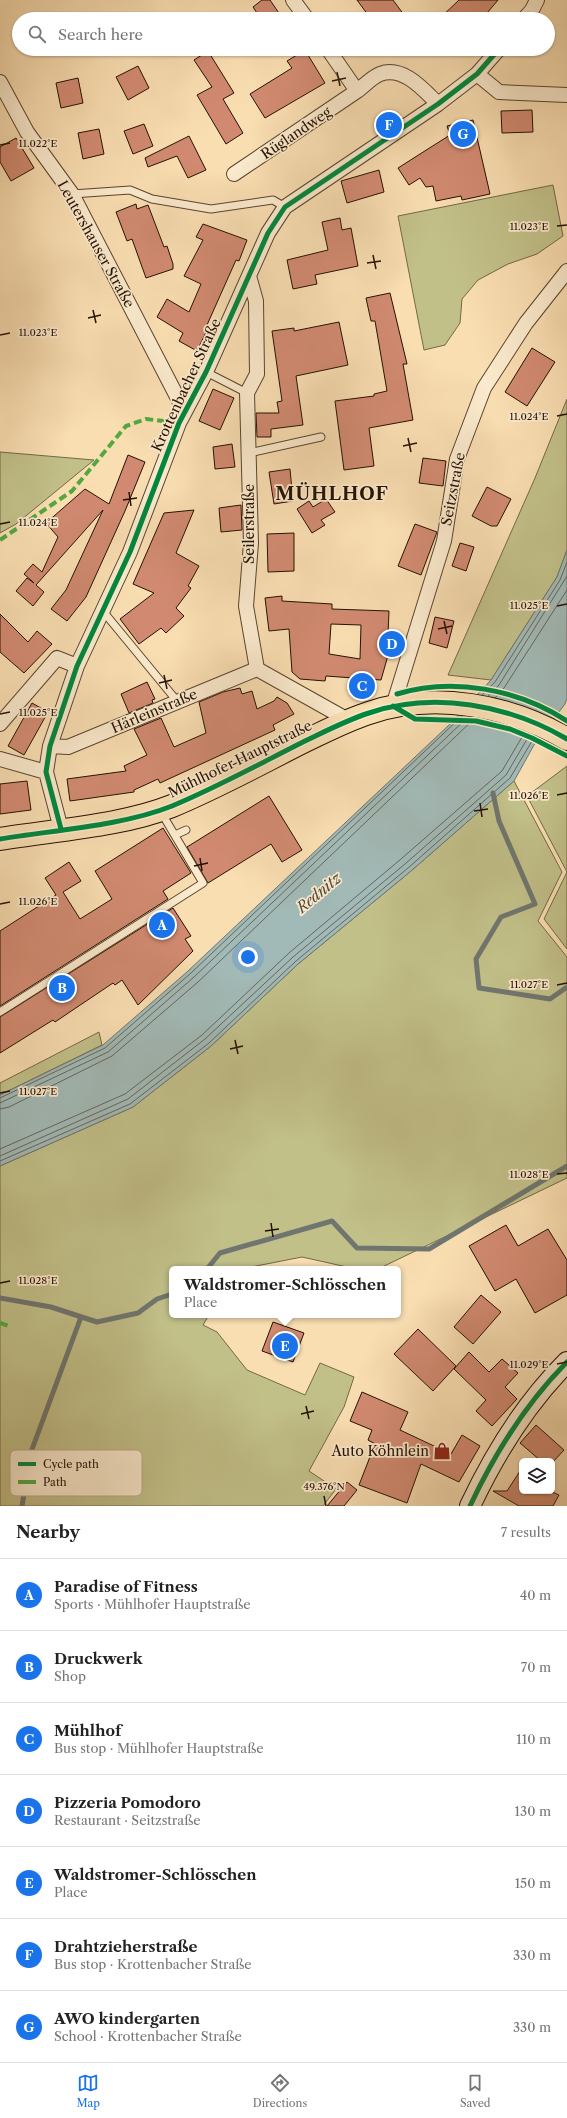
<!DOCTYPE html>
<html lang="en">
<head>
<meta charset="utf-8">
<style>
	body { margin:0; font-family:"Libre Caslon Text",serif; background:#f6f6f6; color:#222 }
	.controls { position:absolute; right:12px; bottom:12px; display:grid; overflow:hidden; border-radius:6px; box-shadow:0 1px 3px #0004 }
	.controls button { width:36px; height:36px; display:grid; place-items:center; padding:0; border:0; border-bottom:1px solid #e0e0e0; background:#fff; color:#222; font:20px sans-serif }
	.you { position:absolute; left:248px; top:957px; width:14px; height:14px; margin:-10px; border:3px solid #fff; border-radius:50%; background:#1a73e8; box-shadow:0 0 0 6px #1a73e833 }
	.badge { display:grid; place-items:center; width:26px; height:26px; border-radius:50%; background:#1a73e8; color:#fff; font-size:13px; font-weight:700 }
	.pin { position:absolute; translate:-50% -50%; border:2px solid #fff; box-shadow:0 1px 4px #0006 }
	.popup { position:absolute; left:169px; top:1266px; width:232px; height:52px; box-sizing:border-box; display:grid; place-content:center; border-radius:6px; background:#fff; filter:drop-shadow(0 1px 3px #0005); font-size:13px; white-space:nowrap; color:#767676 }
	.popup b { font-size:15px; color:#222 }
	.popup::after { content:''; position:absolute; left:50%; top:100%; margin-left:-8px; border:8px solid transparent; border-top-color:#fff }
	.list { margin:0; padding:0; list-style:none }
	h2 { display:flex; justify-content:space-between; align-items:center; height:52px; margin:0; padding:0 16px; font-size:17px }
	h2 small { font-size:13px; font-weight:400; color:#767676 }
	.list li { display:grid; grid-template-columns:26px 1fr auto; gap:12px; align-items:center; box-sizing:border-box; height:72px; padding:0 16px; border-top:1px solid #e0e0e0 }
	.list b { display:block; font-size:15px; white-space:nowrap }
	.list p { margin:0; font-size:13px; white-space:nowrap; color:#767676 }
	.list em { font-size:13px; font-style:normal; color:#767676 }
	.icon { flex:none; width:22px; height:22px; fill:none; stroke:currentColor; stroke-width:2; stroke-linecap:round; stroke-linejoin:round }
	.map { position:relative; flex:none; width:567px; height:1506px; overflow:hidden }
	.search { position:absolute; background:#fff; box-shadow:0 1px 3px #0004; left:12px; right:12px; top:12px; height:44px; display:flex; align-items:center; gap:10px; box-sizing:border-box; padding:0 14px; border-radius:22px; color:#767676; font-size:15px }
	.sheet { height:556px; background:#fff }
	nav { display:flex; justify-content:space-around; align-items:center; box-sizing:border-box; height:56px; border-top:1px solid #e0e0e0; background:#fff; font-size:11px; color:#767676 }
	nav a { display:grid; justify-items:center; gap:2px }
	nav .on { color:#1a73e8 }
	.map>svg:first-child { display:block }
	.green { fill:#c2c089; stroke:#746846 }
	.water { fill:#a2bab7; stroke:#70766f }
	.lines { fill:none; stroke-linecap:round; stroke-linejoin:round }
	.shore { stroke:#64665d; stroke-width:1 }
	.stream { stroke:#70766f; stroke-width:5 }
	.building { fill:#d18a71; stroke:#251103; fill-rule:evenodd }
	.service-casing { stroke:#5a442f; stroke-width:9 }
	.minor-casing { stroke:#5a442f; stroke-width:16 }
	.secondary-casing { stroke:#251103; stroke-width:22 }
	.primary-casing { stroke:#251103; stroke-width:24 }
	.service { stroke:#fbeacd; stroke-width:7 }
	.minor { stroke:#fbeacd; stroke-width:14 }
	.secondary { stroke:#fbeacd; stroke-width:20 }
	.primary { stroke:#f9deb2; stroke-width:22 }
	.quiet { stroke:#53a840; stroke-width:4; stroke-dasharray:8 4; stroke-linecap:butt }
	.cycleway-casing { stroke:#fbeacd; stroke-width:8 }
	.cycleway { stroke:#00873e; stroke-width:5 }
	.ticks { fill:none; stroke:#251103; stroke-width:1.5 }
	.labels { text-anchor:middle; stroke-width:3.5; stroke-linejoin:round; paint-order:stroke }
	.street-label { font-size:14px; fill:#251103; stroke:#fbeacd }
	.poi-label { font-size:14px; fill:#251103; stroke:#fbeacd; text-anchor:end }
	.water-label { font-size:15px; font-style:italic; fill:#514c42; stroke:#fbeacd }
	.district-label { font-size:18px; font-weight:bold; letter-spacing:1px; fill:#251103; stroke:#fbeacd }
	.key { fill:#fbeacd; stroke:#bba990; stroke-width:1 }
	.key-label { font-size:11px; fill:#251103 }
	.ticks-label { font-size:10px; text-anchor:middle; fill:#251103; stroke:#fbeacd; stroke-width:3.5; stroke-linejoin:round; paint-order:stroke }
</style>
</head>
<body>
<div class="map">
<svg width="567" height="1506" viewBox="0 0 567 1506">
	<rect width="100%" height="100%" fill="#f9deb2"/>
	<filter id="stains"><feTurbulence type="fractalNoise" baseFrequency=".005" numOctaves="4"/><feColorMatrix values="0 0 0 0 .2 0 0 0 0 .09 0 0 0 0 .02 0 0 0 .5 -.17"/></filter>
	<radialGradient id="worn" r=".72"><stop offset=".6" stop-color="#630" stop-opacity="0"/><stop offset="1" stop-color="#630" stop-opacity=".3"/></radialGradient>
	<!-- green -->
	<path class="green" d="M553 185 563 236 537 254 508 264 478 280 462 299 460 323 445 345 424 350 398 216Z
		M567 399V550L557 577 491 680 448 675 535 478Z
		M0 452 94 460 16 524 0 533Z
		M567 766V949L544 919 567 872 527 796Z
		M514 781 562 872 538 921 567 957V1178L378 1269H356L302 1257 241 1269H172V1315H209L203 1325 217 1332 247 1370 305 1395 320 1363 354 1377 344 1407 309 1471 336 1489 323 1506H0V1166L133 1107 211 1046 298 964 411 871Z
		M99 1032 102 1045 0 1095V1083Z"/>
	<!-- water -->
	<path class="water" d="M567 550V698L565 704 534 745 514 781 411 871 298 964 211 1046 133 1107 0 1166V1095L103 1045 188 971 449 725 491 680 557 577Z"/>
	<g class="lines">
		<!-- shore -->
		<path class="shore" d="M482 695 495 682 560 580 567 562
			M488 696 499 685 567 576
			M495 698 504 688 567 590
			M0 1098 105 1048 191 973 462 716
			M0 1103 108 1052 194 977 468 717
			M0 1109 9 1107 112 1056 198 982 475 718
			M0 1149 125 1094 202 1035 289 953 401 859 502 771 525 732
			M0 1156 128 1099 205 1039 293 957 405 864 506 775 530 734
			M0 1161 130 1104 209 1043 296 961 408 868 510 778 535 736"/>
		<!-- stream -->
		<path class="stream" d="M493 793 499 821 535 904 501 917 476 959 479 988 550 999 567 987
			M207 1269 220 1253 332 1221 357 1248 429 1249 567 1166
			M0 1298 51 1307 97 1322 138 1313 157 1299 172 1294
			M22 1506 31 1452 81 1317"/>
	</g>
	<!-- building -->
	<path class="building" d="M262 0H270L283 19H261L253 7Z
		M357 0H393L407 19H371Z
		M459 0H498L482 19H439Z
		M305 50 325 83 265 118 250 94 292 68 287 61Z
		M208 51 234 93 223 99 243 133 226 144 197 95 212 87 194 60Z
		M138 66 149 88 128 100 116 77Z
		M78 78 83 103 61 108 56 83Z
		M532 110 533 132 502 133 501 111Z
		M473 120 490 194 462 200 461 196 436 201 433 186 426 187 420 178 409 185 398 168 450 135 447 126Z
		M144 124 153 146 133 154 124 131Z
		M99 129 104 154 83 159 78 133Z
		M189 136 206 170 188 178 177 156 148 167 145 158Z
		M16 138 34 168 11 181 0 162V147Z
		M379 170 384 192 347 203 341 181Z
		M136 204 137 209 148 205 164 247 167 246 173 264V269L146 278 132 239 127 241 116 212Z
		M340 218 342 230 351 228 358 266 315 275 317 284 293 289 287 260 328 250 322 222Z
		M203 224 247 240 239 261 236 260 207 325 209 326 197 351 179 341 183 333 157 317 167 299 189 312 201 284 184 276 203 240 196 237Z
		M390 293 407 364H403L413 420 369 428 374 466 344 470 335 401 374 396V394L387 391 375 321H371L366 298Z
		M339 322 348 365 296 376 303 425 271 429V437H257L256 413H279L277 402 282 401 272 331 294 328V331Z
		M532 348 555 362 527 406 505 392Z
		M213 389 234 398 220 430 199 421Z
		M232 444 235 467 215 469 213 447Z
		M128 455 145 462 125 511 86 597 67 621 51 609 66 590 103 510 36 585 44 592 33 606 16 591 27 578 34 583 24 574 33 564 42 572 58 537 46 523 85 489 109 504Z
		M423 458 446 461 443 486 419 483Z
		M290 469 293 501 274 504 269 472Z
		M487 487 511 499 497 526H491L472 516Z
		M326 499 335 512 321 520 325 525 312 533 297 509 309 501 313 507Z
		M241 505 242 530 221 532 219 508Z
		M194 510 176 553 199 566 188 586 191 588 176 608 184 616 166 633 161 628 139 644 120 619 154 593 133 584 164 513Z
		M415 524 437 532 421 575 398 566Z
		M294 533V571L268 572 267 534Z
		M460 543 474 547 466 571 452 566Z
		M282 596V601L332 604V609L389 611 387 659 381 680 326 676 325 681 300 679 292 672 289 629 269 631 265 598ZM331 624 361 625 360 659 329 654Z
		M0 614 28 642 37 631 52 644 24 673 0 652Z
		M435 617 454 621 447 648 429 643Z
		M147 682 155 699 152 700 153 703 129 713 121 694Z
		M240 688 242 694 252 691 257 709 274 701 277 697 287 703 294 714 273 725 275 730 160 783 158 779 134 790V792L70 801 67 779 126 771 124 766 147 755 134 729 161 718 174 747 206 733 199 702 223 692Z
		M32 703 48 712 24 755 8 746Z
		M27 781 31 810 0 814V784Z
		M269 796 302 850 282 862 271 844 208 883 187 847Z
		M163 828 191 873 163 891 168 899 0 1006V931L56 895 45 878 69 862 81 881 63 892 80 919 112 899 95 871Z
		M173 908 191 936 185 939 193 951 138 1005 122 980 115 985 113 983 55 1022 53 1020 0 1053V1017Z
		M506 1225 518 1246 548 1229 567 1260V1295L535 1313 516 1279 495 1291 469 1246Z
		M481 1295 501 1312 473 1344 454 1327Z
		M273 1322 304 1333 293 1362 262 1351Z
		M418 1329 456 1366 433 1391 394 1354Z
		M469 1352 489 1372 502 1359 518 1373 505 1387 517 1399 492 1426 476 1411 486 1400 454 1369Z
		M362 1392 408 1412 400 1430 451 1454 462 1435 480 1446 459 1482 421 1464 407 1503 359 1485 375 1444 368 1440 372 1430 350 1421Z
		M536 1425 564 1450 552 1463V1461H541L520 1443Z
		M522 1468V1491H550L559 1495 553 1506H519L493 1491H507Z
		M347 1482 357 1490 344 1506H327Z"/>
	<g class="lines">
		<!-- service casing -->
		<g class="service-casing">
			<path id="service" d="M72 194 130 190 152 199 211 209 273 200 285 207
				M206 372 247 393
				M249 453 321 437
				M102 610 177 701
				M175 835 186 830
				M0 1012 203 883 161 812"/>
		</g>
		<!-- minor casing -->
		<g class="minor-casing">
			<path id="minor" d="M293 0 307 19
				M524 19 532 10 537 0
				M328 49 357 91C364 86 372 77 380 74 403 65 424 90 438 104
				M477 74 499 92 567 95
				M0 82 27 132 72 194 185 412
				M234 174 357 91
				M249 276 256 301 257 374 247 393 251 543 246 606 257 669
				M257 669 348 720
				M393 706 444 541 457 459 484 388 526 323 567 271
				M0 724 57 658 77 666
				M50 746 68 747 257 669
				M0 759 46 772
				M61 829 46 772 50 746 77 666 130 552 179 423 206 372 268 233 285 207 438 104 477 74 499 49"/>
		</g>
		<!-- secondary casing -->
		<g class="secondary-casing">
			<path id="secondary" d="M470 1506C495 1453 526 1403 567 1362"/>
		</g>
		<!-- primary casing -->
		<g class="primary-casing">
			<path id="primary" d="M0 839C54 830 122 826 172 806 218 787 261 763 305 741 326 731 347 720 369 713 434 691 509 705 567 739"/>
		</g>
		<!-- service -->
		<use href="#service" class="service"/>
		<!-- minor -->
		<use href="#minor" class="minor"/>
		<!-- secondary -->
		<use href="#secondary" class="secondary"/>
		<!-- primary -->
		<use href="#primary" class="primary"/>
		<!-- quiet -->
		<path class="quiet" d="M0 540 72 491 126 426 146 419 179 423
			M0 1323 9 1326"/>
		<!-- cycleway casing -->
		<g class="cycleway-casing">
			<path id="cycleway" d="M397 694C452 677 518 689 567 721
				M393 706 415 719 476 721 510 729 532 738 567 756
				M61 829 46 772 50 746 77 666 130 552 179 423 206 372 268 233 285 207 438 104 477 74 499 49
				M0 839C54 830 122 826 172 806 218 787 261 763 305 741 326 731 347 720 369 713 434 691 509 705 567 739
				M470 1506C495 1453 526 1403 567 1362"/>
		</g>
		<!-- cycleway -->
		<use href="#cycleway" class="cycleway"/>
	</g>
	<!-- ticks -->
	<path class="ticks" d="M337 72 340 86M332 81 346 78M0 145 10 143M557 226 567 225M373 255 376 269M367 263 381 261M93 310 96 323M88 318 101 315M0 335 10 333M557 416 567 414M408 438 411 452M403 446 417 443M129 492 131 506M123 500 137 498M0 524 10 522M557 606 567 604M444 621 447 634M438 629 452 626M164 675 167 689M159 683 172 680M0 714 10 712M557 795 567 793M480 803 482 817M474 811 488 809M200 858 202 871M194 866 208 863M0 904 10 902M557 985 567 983M235 1040 238 1054M230 1049 243 1046M0 1093 10 1091M557 1174 567 1173M271 1223 273 1237M265 1231 279 1229M0 1283 10 1281M557 1364 567 1362M306 1406 309 1419M301 1414 314 1411M324 1496 326 1506"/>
	<!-- icons -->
	<defs>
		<g id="shop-bare" transform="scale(1.38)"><path d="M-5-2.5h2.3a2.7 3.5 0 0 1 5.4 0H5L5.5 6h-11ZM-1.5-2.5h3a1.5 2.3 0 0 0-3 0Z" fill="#8f2418" stroke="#fbeacd" stroke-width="2.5" paint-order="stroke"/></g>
	</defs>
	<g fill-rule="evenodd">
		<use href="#shop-bare" x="442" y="1451"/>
	</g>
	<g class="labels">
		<!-- street labels -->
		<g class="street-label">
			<text transform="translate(296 133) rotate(-34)" y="5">Rüglandweg</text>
			<text transform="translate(96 244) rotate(61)" y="5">Leutershauser Straße</text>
			<text transform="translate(186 385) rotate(-65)" y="5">Krottenbacher Straße</text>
			<text transform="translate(453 489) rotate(-79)" y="5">Seitzstraße</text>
			<text transform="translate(249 524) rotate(-90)" y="5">Seilerstraße</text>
			<text transform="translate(154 711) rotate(-23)" y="5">Härleinstraße</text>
			<text transform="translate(240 759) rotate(-26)" y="5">Mühlhofer Hauptstraße</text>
		</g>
		<!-- poi labels -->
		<g class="poi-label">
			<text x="429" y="1456">Auto Köhnlein</text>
		</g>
		<!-- water labels -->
		<g class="water-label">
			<text transform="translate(319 893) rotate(-40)" y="5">Rednitz</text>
		</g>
		<!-- district labels -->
		<g class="district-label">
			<text x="332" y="500">MÜHLHOF</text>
		</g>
	</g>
	<!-- legend -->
	<rect x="10" y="1450" width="132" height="46" rx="6" class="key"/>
	<rect x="18" y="1462" width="18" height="4" fill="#00873e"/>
	<rect x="18" y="1480" width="18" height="4" fill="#53a840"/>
	<g class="key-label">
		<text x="43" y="1468">Cycle path</text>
		<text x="43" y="1486">Path</text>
	</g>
	<g class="ticks-label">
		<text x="38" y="147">11.022°E</text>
		<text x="529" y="230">11.023°E</text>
		<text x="38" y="336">11.023°E</text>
		<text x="529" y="420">11.024°E</text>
		<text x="38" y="526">11.024°E</text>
		<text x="529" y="609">11.025°E</text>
		<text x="38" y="716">11.025°E</text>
		<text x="529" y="799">11.026°E</text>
		<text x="38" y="905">11.026°E</text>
		<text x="529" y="988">11.027°E</text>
		<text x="38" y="1095">11.027°E</text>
		<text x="529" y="1178">11.028°E</text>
		<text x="38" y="1284">11.028°E</text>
		<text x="529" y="1368">11.029°E</text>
		<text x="324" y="1490">49.376°N</text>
	</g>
	<rect width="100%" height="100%" filter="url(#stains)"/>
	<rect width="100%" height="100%" fill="url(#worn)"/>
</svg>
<div class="controls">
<button><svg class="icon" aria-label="layers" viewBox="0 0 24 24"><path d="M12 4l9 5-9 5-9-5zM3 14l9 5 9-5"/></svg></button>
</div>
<div class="you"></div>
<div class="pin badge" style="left:162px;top:925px">A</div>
<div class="pin badge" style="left:62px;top:988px">B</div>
<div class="pin badge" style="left:362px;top:686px">C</div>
<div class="pin badge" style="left:392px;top:644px">D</div>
<div class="pin badge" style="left:285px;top:1346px">E</div>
<div class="popup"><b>Waldstromer-Schlösschen</b>Place</div>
<div class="pin badge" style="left:389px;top:125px">F</div>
<div class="pin badge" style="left:463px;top:134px">G</div>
<div class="search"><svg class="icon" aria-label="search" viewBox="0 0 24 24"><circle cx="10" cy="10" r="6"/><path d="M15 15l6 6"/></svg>Search here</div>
</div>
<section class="sheet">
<h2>Nearby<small>7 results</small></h2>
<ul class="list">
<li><span class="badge">A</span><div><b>Paradise of Fitness</b><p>Sports · Mühlhofer Hauptstraße</p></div><em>40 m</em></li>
<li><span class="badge">B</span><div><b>Druckwerk</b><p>Shop</p></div><em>70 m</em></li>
<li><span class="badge">C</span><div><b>Mühlhof</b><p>Bus stop · Mühlhofer Hauptstraße</p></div><em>110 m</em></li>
<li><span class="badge">D</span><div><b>Pizzeria Pomodoro</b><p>Restaurant · Seitzstraße</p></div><em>130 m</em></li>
<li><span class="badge">E</span><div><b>Waldstromer-Schlösschen</b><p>Place</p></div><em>150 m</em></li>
<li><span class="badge">F</span><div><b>Drahtzieherstraße</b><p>Bus stop · Krottenbacher Straße</p></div><em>330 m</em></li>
<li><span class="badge">G</span><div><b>AWO kindergarten</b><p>School · Krottenbacher Straße</p></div><em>330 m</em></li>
</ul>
</section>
<nav>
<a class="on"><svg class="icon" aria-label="map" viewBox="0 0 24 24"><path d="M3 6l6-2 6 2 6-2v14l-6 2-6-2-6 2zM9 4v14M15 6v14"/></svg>Map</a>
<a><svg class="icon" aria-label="directions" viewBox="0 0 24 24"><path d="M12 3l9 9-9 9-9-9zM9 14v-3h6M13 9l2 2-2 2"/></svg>Directions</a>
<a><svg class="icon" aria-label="saved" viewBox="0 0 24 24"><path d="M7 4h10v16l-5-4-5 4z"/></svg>Saved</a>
</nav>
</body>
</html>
